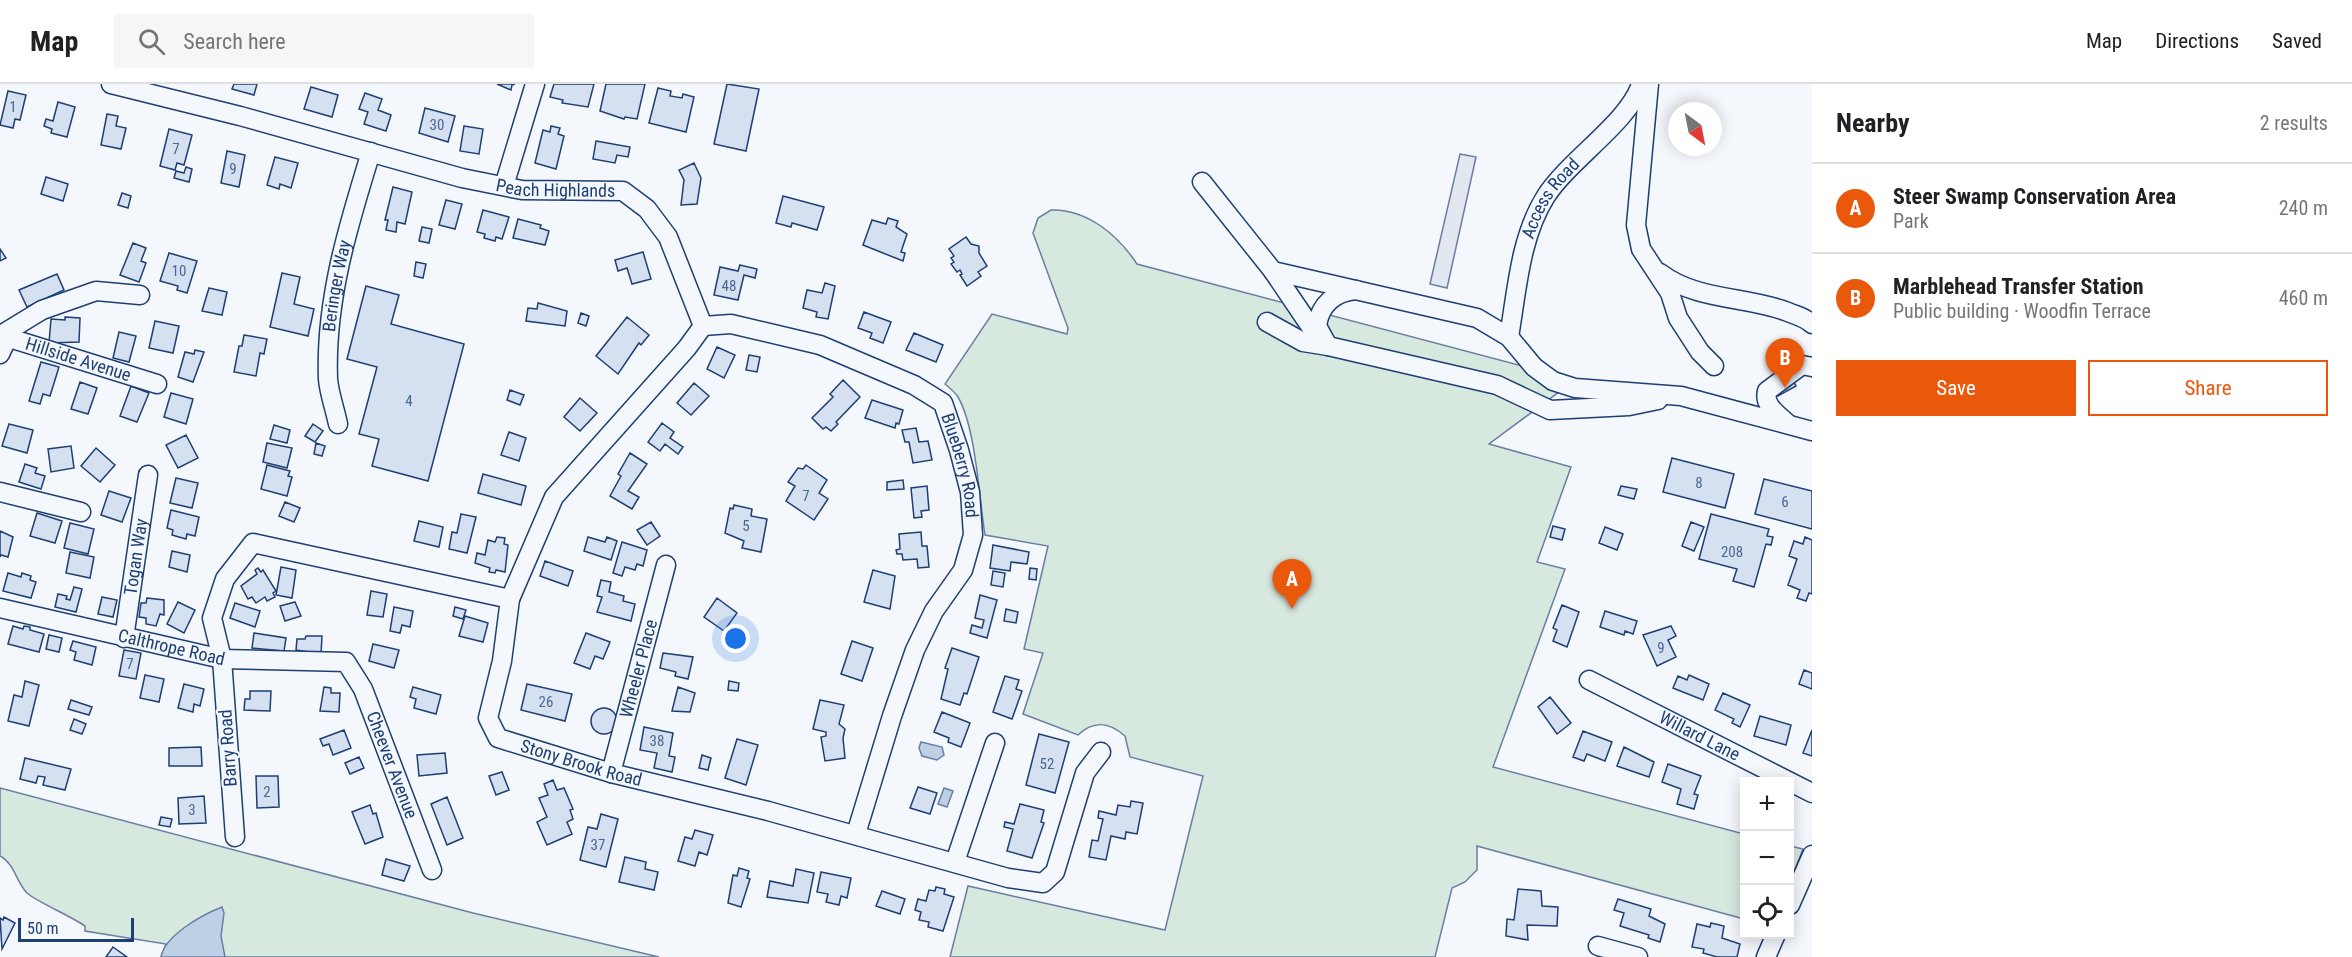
<!DOCTYPE html>
<html lang="en">
<head>
<meta charset="utf-8">
<style>
	body { margin:0; font-family:"Roboto Condensed",sans-serif; background:#f6f6f6; color:#202124 }
	.controls { position:absolute; right:18px; bottom:18px; display:grid; overflow:hidden; border-radius:0px; box-shadow:0 3px 15px #0003 }
	.controls button { width:54px; height:54px; display:grid; place-items:center; padding:0; border:0; border-bottom:2px solid #e0e0e0; background:#fff; color:#202124; font:30px sans-serif }
	.compass { position:absolute; left:1668px; top:18px; width:54px; height:54px; border-radius:50%; background:#fff; box-shadow:0 3px 15px #0003; rotate:148deg }
	.scale { position:absolute; left:18px; bottom:15px; width:116px; box-sizing:border-box; padding-left:6px; border:3px solid #1d3f73; border-top:0; font-size:16px; line-height:21px; white-space:nowrap; color:#1d3f73; -webkit-text-stroke:4px #f4f7fb; paint-order:stroke }
	.you { position:absolute; left:736px; top:555px; width:21px; height:21px; margin:-15px; border:4px solid #fff; border-radius:50%; background:#1a73e8; box-shadow:0 0 0 9px #1a73e833 }
	.badge { display:grid; place-items:center; width:39px; height:39px; border-radius:50%; background:#ea580c; color:#fff; font-size:20px; font-weight:700 }
	.pin { position:absolute; translate:-50% -50px; filter:drop-shadow(0 2px 3px #0008) }
	.pin::after { content:''; position:absolute; top:32px; width:21px; height:18px; background:inherit; clip-path:polygon(0 0,100% 0,50% 100%) }
	.list { margin:0; padding:0; list-style:none }
	h2 { display:flex; justify-content:space-between; align-items:center; height:78px; margin:0; padding:0 24px; font-size:26px }
	h2 small { font-size:20px; font-weight:400; color:#757577 }
	.list li { display:grid; grid-template-columns:39px 1fr auto; gap:18px; align-items:center; box-sizing:border-box; height:90px; padding:0 24px; border-top:2px solid #e0e0e0 }
	.list b { display:block; font-size:22px; white-space:nowrap }
	.list p { margin:0; font-size:20px; white-space:nowrap; color:#757577 }
	.list em { font-size:20px; font-style:normal; color:#757577 }
	.actions { display:flex; gap:12px; padding:18px 24px }
	.actions a { flex:1; padding:14px 0; border:2px solid #ea580c; border-radius:0px; text-align:center; font-size:21px; color:#ea580c }
	.actions .main { background:#ea580c; color:#fff }
	.icon { flex:none; width:33px; height:33px; fill:none; stroke:currentColor; stroke-width:2; stroke-linecap:round; stroke-linejoin:round }
	.map { position:relative; flex:none; width:1812px; height:873px; overflow:hidden }
	header { display:flex; align-items:center; gap:36px; box-sizing:border-box; height:84px; padding:0 30px; background:#fff; border-bottom:2px solid #e0e0e0 }
	header strong { font-size:28px }
	nav { display:flex; gap:33px; margin-inline-start:auto; font-size:21px }
	.search { width:420px; height:54px; background:#f6f6f6; display:flex; align-items:center; gap:15px; box-sizing:border-box; padding:0 21px; border-radius:0px; color:#757577; font-size:22px }
	main { display:flex }
	aside { flex:1; background:#fff }
	.map>svg:first-child { display:block }
	.green { fill:#d7e8df; stroke:#687fa3; stroke-width:1.5 }
	.parking { fill:#e3e8f0; stroke:#687fa3; stroke-width:1.5 }
	.water { fill:#bed0e5; stroke:#687fa3; stroke-width:1.5 }
	.building { fill:#d5e0f0; stroke:#1d3f73; stroke-width:1.5 }
	.lines { fill:none; stroke-linecap:round; stroke-linejoin:round }
	.minor-casing { stroke:#1d3f73; stroke-width:21 }
	.minor { stroke:#f4f7fb; stroke-width:18 }
	.labels { text-anchor:middle; stroke-width:4.5; stroke-linejoin:round; paint-order:stroke }
	.number-label { font-size:15px; fill:#4b6792 }
	.street-label { font-size:18px; fill:#1d3f73; stroke:#f4f7fb }
</style>
</head>
<body>
<header>
<strong>Map</strong>
<div class="search"><svg class="icon" aria-label="search" viewBox="0 0 24 24"><circle cx="10" cy="10" r="6"/><path d="M15 15l6 6"/></svg>Search here</div>
<nav><a>Map</a><a>Directions</a><a>Saved</a></nav>
</header>
<main>
<div class="map">
<svg width="1812" height="873" viewBox="0 0 1812 873">
	<rect width="100%" height="100%" fill="#f4f7fb"/>
	<!-- green -->
	<path class="green" d="M1051 126C1087 125 1118 151 1137 180L1575 296 1489 360 1571 383 1537 478 1565 485 1493 683 1744 750V835L1477 762V786L1465 798 1452 804 1435 873H950L968 802 1165 846 1203 692 1130 673 1125 652C1109 638 1094 636 1078 651L1023 630 1043 569 1024 565 1048 462 985 451C979 414 976 344 958 313 955 308 950 304 945 300L992 230 1067 250 1068 244 1033 149 1038 134Z
		M0 704 473 829 659 873H161L166 860 85 847V842C71 832 37 818 27 809 16 798 15 780 0 772Z
		M1790 762 1803 765 1790 798Z"/>
	<!-- parking -->
	<path class="parking" d="M1460 70 1476 73 1447 204 1430 200Z"/>
	<!-- water -->
	<path class="water" d="M921 658 942 663 944 671 937 676 922 672 919 664Z
		M944 704 953 707 947 723 938 720Z
		M222 823 224 829 221 852 225 873H161C165 851 202 831 222 823Z"/>
	<!-- building -->
	<path class="building" d="M234 0H257L254 11 232 5Z
		M497 0H515L512 1 511 6Z
		M554 0H594L588 23 562 19 563 16 550 13Z
		M606 0H645L637 35 625 33 624 35 600 27Z
		M727 0 759 5 746 67 714 60Z
		M311 3 338 11 332 33 304 25Z
		M658 4 671 7 670 12 682 14 683 10 694 13 686 48 649 39Z
		M8 7 26 11 20 36 15 35 13 44 0 41Z
		M365 9 382 15 378 26 391 31 386 47 364 40 368 28 359 25Z
		M58 18 75 23 67 53 51 49 52 45 44 42 46 35 53 37Z
		M425 24 455 32 448 58 419 49Z
		M107 30 118 32 116 42 126 44 121 65 101 61Z
		M464 42 483 45 479 70 460 67Z
		M551 42 560 44 558 50 564 52 556 85 535 79 543 46 550 48Z
		M169 45 192 51 184 81 177 79 175 86 160 82Z
		M596 57 630 63 628 73 617 71 615 79 593 75Z
		M227 67 245 71 239 103 221 99Z
		M275 73 298 79 291 104 280 100 279 105 267 101Z
		M694 79 701 94 697 120 681 121 684 96 679 86Z
		M186 83 192 85 189 98 174 94 176 87 184 89Z
		M46 93 68 100 63 117 41 110Z
		M393 103 412 108 405 140 397 138 396 148 386 146 388 136H385Z
		M122 109 131 112 128 124 118 121Z
		M783 112 824 123 817 146 792 139 791 143 776 139Z
		M446 116 462 120 455 145 439 141Z
		M483 126 509 133 502 155 496 153 495 157 484 154 485 150 477 148Z
		M888 134 898 137 896 143 907 150 901 168 905 169 903 177 863 161 872 136 886 140Z
		M518 135 541 141 540 144 549 147 545 161 513 154Z
		M422 143 432 145 429 159 419 157Z
		M966 153 971 160 979 162V169L987 182 978 188 981 192 967 202 960 191 962 190 960 186 957 188 951 180 954 178 951 174 954 172 949 165Z
		M133 159 146 164 141 177 146 179 139 198 120 191Z
		M0 165 6 174 0 177Z
		M643 168 651 195 632 200 627 184 618 187 615 176Z
		M169 169 197 177 187 209 177 206 178 202 160 197Z
		M416 178 426 180 423 194 414 192Z
		M740 181 757 185 755 194 744 191 738 216 714 211 720 183 738 187Z
		M282 189 300 193 294 220 314 225 308 252 270 243Z
		M57 190 64 206 27 223 19 206Z
		M825 199 835 202 828 235 816 233 817 228 803 224 807 206 822 209Z
		M366 202 399 211 391 240 464 260 428 397 372 382 379 355 359 350 377 283 347 275Z
		M209 204 227 208 222 231 202 227Z
		M538 219 567 227 565 242 526 237 528 224 537 225Z
		M864 228 891 238 883 259 870 254 872 249 858 244Z
		M581 229 589 232 586 242 578 239Z
		M65 233 80 234 79 258 49 259 51 235 65 236Z
		M627 233 649 251 641 261 639 259 618 290 596 272Z
		M155 237 179 242 173 269 149 264Z
		M119 248 136 252 129 278 113 274Z
		M914 249 943 261 936 278 906 266Z
		M244 251 267 255 264 270 260 269 256 292 234 288 239 262H242Z
		M717 263 735 271 724 294 707 285Z
		M195 266 204 268 193 298 178 293 185 268 194 270Z
		M749 271 760 273 757 288 746 286Z
		M41 278 59 283 50 312 43 310 40 320 29 317Z
		M1792 295 1796 302 1778 312 1774 305Z
		M843 296 860 313 836 338 838 340 831 347 826 343 823 345 812 334 833 313 830 310Z
		M80 298 97 304 88 330 71 325Z
		M694 299 709 312 691 331 677 319Z
		M131 302 149 309 137 338 120 332Z
		M510 306 524 311 520 321 507 316Z
		M171 309 193 315 186 340 164 333Z
		M580 314 597 329 580 347 564 333Z
		M872 316 903 326 899 340 896 339 895 344 865 334Z
		M662 339 674 348 670 354 683 363 678 370 665 360 660 367 648 358Z
		M9 340 33 346 27 369 2 362Z
		M313 340 323 347 315 358 305 352Z
		M274 341 290 346 287 359 270 355Z
		M916 344 919 358 928 357 932 376 913 379 909 358H905L902 346Z
		M509 348 526 354 519 377 501 371Z
		M186 351 198 374 178 384 166 361Z
		M267 359 292 364 287 384 263 378Z
		M316 359 325 362 322 372 314 370Z
		M71 362 74 384 51 388 48 365Z
		M96 364 115 381 100 398 81 382Z
		M630 369 647 380 628 407 639 413 632 425 610 412 621 392 618 390Z
		M1672 374 1734 390 1725 424 1663 408Z
		M25 380 37 384 35 389 45 392 41 405 19 398Z
		M267 381 290 387 288 392 292 393 287 412 261 405Z
		M806 381 827 396 819 409 828 415 814 436 786 417 795 402 788 398 798 384 803 385Z
		M483 390 526 402 521 421 478 409Z
		M176 394 198 399 192 424 170 419Z
		M1764 395 1812 407V445L1755 430Z
		M903 396 904 405 887 406V398Z
		M927 402 929 426 921 427 922 433 914 434 911 404Z
		M1621 402 1637 405 1634 415 1618 411Z
		M109 407 131 414 122 438 101 431Z
		M285 418 300 424 294 438 279 432Z
		M734 421 752 425 751 432 767 435 761 468 742 464 744 457 725 449 730 424 733 425Z
		M171 426 199 433 195 452 187 450 186 455 172 451 173 446 167 444Z
		M37 429 62 437 55 459 30 452Z
		M461 430 476 433 467 469 449 465 452 448 457 449Z
		M1711 430 1769 445 1767 452 1773 453 1771 461 1766 460 1754 503 1733 497 1737 485 1699 475Z
		M419 437 443 443 439 463 414 457Z
		M651 438 660 452 647 461 637 446Z
		M1691 438 1704 443 1694 467 1682 462Z
		M70 439 94 445 88 470 64 464Z
		M1553 442 1565 445 1562 456 1550 453Z
		M1605 443 1623 450 1617 466 1599 459Z
		M0 447 13 453 8 473 1 471 0 473Z
		M921 448 922 462H927L929 483 918 484 917 475 903 476 902 470H897L896 466 900 465 899 450Z
		M497 453 505 454 504 460 508 461 505 488 496 486 495 489 489 488 490 484 475 479 477 469 485 471 488 456 495 458Z
		M588 453 605 458 607 453 617 457 611 476 584 467Z
		M1805 453 1812 456V510L1809 509 1806 517 1797 514 1800 506 1788 501 1797 475 1789 472 1794 457 1803 460Z
		M622 458 647 466 643 482 637 480 635 486 625 483 622 492 613 489Z
		M993 461 1029 468 1027 480 1011 478 1010 487 990 484Z
		M172 467 190 471 187 488 169 483Z
		M70 468 94 473 90 494 66 489Z
		M545 477 573 487 568 502 540 492Z
		M281 483 296 486 292 514 276 511Z
		M258 484 261 488 263 486 276 507 273 509 275 513 267 517 265 513 256 519 252 513 248 515 241 502 257 490 255 486Z
		M1030 484 1037 485 1036 496 1029 495Z
		M873 486 895 492 890 525 864 518Z
		M993 487 1005 489 1003 503 991 501Z
		M8 489 21 493 22 489 31 492 30 496 36 498 31 514 3 507Z
		M601 496 611 498 609 508 624 512 623 517 635 520 631 537 597 528 602 513 597 512Z
		M74 503 82 505 76 528 55 523 58 510 67 512 66 515 70 516Z
		M371 507 387 510 383 533 367 531Z
		M980 511 997 516 987 554 970 549 972 541 982 544 984 536 975 534Z
		M102 513 117 516 113 533 98 530Z
		M147 514 164 516V531L160 530 156 542 146 540V534L139 533 141 519H146Z
		M717 514 737 529 724 547 704 533Z
		M178 518 195 526 184 549 167 540Z
		M295 518 301 532 285 537 280 522Z
		M235 519 260 527 255 543 230 534Z
		M1562 521 1579 528 1567 563 1553 557 1557 546 1553 544Z
		M394 523 413 527 410 543 402 541 400 549 390 547Z
		M455 523 466 526 463 535 453 532Z
		M1006 525 1018 528 1016 539 1004 537Z
		M1605 527 1637 537 1633 550 1625 547 1624 551 1600 543Z
		M465 532 488 539 483 558 459 552Z
		M13 542 23 545 24 542 30 543V546L44 550 39 568 8 560Z
		M1671 542 1676 552 1668 556 1676 573 1657 582 1643 551Z
		M254 549 286 554 284 567 252 564Z
		M586 549 610 558 603 575 595 572 590 585 574 579Z
		M49 551 62 554 59 568 46 565Z
		M306 552H322L321 570 296 566 297 555H305Z
		M73 557 96 563 92 581 74 576 76 568 70 566Z
		M852 557 873 564 862 597 841 590Z
		M373 560 399 566 394 584 369 577Z
		M952 564 979 573 967 610 964 609 960 621 941 615 948 585 945 584Z
		M124 566 141 569 136 595 119 592Z
		M663 569 693 573 688 595 675 592 676 588 660 584Z
		M1804 586 1812 589V605L1799 600Z
		M145 591 164 595 159 618 140 614Z
		M1689 591 1709 600 1703 616 1673 604 1678 592 1687 596Z
		M1005 592 1019 596 1016 605 1022 607 1012 635 993 628Z
		M25 597 39 601 29 642 8 637 14 611 22 613Z
		M729 597 739 599 738 607 728 606Z
		M184 600 204 605 200 622 194 620 193 628 178 624Z
		M527 600 572 610 565 637 521 626Z
		M324 603 331 604V609H340L339 628 320 627Z
		M413 603 441 611 436 630 414 624 416 615 410 613Z
		M678 603 695 609 690 628 672 627Z
		M250 607H271L270 627 244 626 245 615H250Z
		M1723 609 1750 621 1740 643 1732 639 1734 635 1715 626Z
		M1550 613 1571 639 1557 650 1538 623Z
		M71 616 92 623 89 631 68 625Z
		M820 616 844 621 839 640 845 645 843 654 845 674 825 677 821 653 826 652V648L813 645Z
		M591 637a13 13 0 1 1 26 0a13 13 0 1 1-26 0Z
		M942 628 970 639 961 663 948 658 949 654 934 648Z
		M1760 632 1791 641 1786 661 1754 652Z
		M74 635 86 640 82 650 70 646Z
		M644 643 673 649 669 672 675 673 672 688 654 684 657 669 640 666Z
		M344 646 351 664 333 671 329 660 323 662 320 655Z
		M1812 646V672L1803 669Z
		M1583 647 1612 658 1605 677 1587 670 1584 677 1573 673Z
		M1039 650 1069 658 1055 709 1026 701Z
		M737 655 758 661 746 701 725 694Z
		M201 663 202 682H169V664Z
		M1624 663 1654 678 1649 693 1617 682Z
		M445 669 447 689 419 692 417 671Z
		M702 671 711 674 708 686 699 684Z
		M359 673 364 684 350 690 345 679Z
		M25 674 71 685 65 706 43 701 45 693 38 692 36 699 20 695Z
		M1668 680 1701 692 1694 710 1698 711 1694 725 1677 720 1681 705 1662 698Z
		M502 688 509 706 496 711 489 692Z
		M256 692H278L279 723 257 724Z
		M553 696 557 706 564 704 573 725 570 726 573 735 567 738 572 750 547 761 537 738 547 733 539 714 548 711 544 700Z
		M918 703 937 709 930 730 910 724Z
		M204 712 206 739 179 740 178 714Z
		M447 713 463 754 447 761 431 720Z
		M1131 717 1143 719 1137 750 1126 748 1125 755 1111 752 1106 776 1089 773 1092 756 1098 757 1103 735 1098 734 1099 727 1116 731 1118 721 1130 723Z
		M1020 720 1044 726 1041 738 1044 739 1032 774 1007 767 1013 745 1004 743 1005 738 1014 740Z
		M370 721 373 730 376 729 383 753 365 760 352 728Z
		M601 730 618 735 606 783 580 776 588 743 597 745Z
		M161 733 172 735 170 743 159 741Z
		M695 746 713 751 707 771 699 768 695 782 678 777 685 753 692 755Z
		M625 773 646 778 645 785 658 788 654 806 619 798Z
		M386 775 410 782 404 797 382 791Z
		M739 784 749 787 747 794 750 795 741 823 728 819 733 791 737 792Z
		M796 785 814 789 808 819 767 813 770 797 793 802Z
		M821 788 851 794 847 814 841 812 839 821 826 818 828 810 817 808Z
		M936 803 945 805 944 810 954 813 943 847 928 843 929 838 919 836 921 828 915 826 918 815 926 817 929 806 935 807Z
		M1518 805 1541 807 1542 822 1558 823 1557 842 1527 841 1528 856 1506 852 1507 835 1514 836Z
		M882 807 905 815 900 830 876 822Z
		M1618 815 1651 825 1649 832 1665 840 1660 858 1648 854 1649 851 1620 842 1624 829 1614 826Z
		M4 833 15 839 2 865 0 834 3 836Z
		M1711 839 1724 842 1722 854 1740 860 1737 873H1717L1703 869 1704 865 1692 863 1697 840 1710 843Z
		M113 863 127 873H106Z"/>
	<g class="lines">
		<!-- minor casing -->
		<g class="minor-casing">
			<g id="minor">
				<path id="s1" d="M111 0 240 32 462 94 522 106 623 107 647 125 668 153 703 242 687 264 554 413 510 515"/>
				<path d="M1649 0 1636 141 1641 165 1670 209 1678 234 1700 268 1714 282"/>
				<path d="M1202 98 1273 187 1477 234 1509 253 1534 283 1553 297 1575 304 1681 312 1812 347"/>
				<path d="M504 102 535 0"/>
				<path d="M1273 187 1319 255"/>
				<path d="M1660 189C1697 217 1746 212 1788 228 1797 232 1805 233 1812 240"/>
				<path d="M1356 206C1335 208 1320 220 1317 242L1328 262 1497 301 1550 326 1629 322 1658 316"/>
				<path d="M1267 238 1303 258 1328 262"/>
				<path id="s2" d="M703 242 731 240 820 261 914 301 943 319 959 366 970 408 973 451 963 486 934 527 915 566 892 632 856 750"/>
				<path id="s3" d="M0 251 157 300"/>
				<path d="M1 251 42 226 96 207 140 211"/>
				<path id="s4" d="M1509 253C1517 206 1520 153 1546 112 1569 76 1630 37 1641 0"/>
				<path d="M0 270 8 253"/>
				<path id="s5" d="M338 340C335 325 329 309 328 295 325 217 348 142 371 68"/>
				<path d="M1788 340C1779 331 1763 322 1767 307L1802 281 1812 283"/>
				<path d="M0 408 81 428"/>
				<path id="s6" d="M0 524 222 575 346 578 363 605 432 786"/>
				<path id="s7" d="M124 554 148 391"/>
				<path id="s8" d="M1589 596 1812 709"/>
				<path id="s9" d="M611 689 666 481"/>
				<path id="s10" d="M235 753 222 575 212 534 225 495 253 459 510 515 502 577 488 634 498 654 611 689 768 727 1008 794 1043 799 1055 788 1085 689 1101 668"/>
				<path d="M955 778 995 659"/>
				<path d="M1790 821 1812 771"/>
				<path d="M1598 862 1638 873"/>
				<path d="M1766 873 1776 850"/>
			</g>
		</g>
		<!-- minor -->
		<use href="#minor" class="minor"/>
	</g>
	<g class="labels">
		<!-- number labels -->
		<g class="number-label">
			<text x="13" y="28">1</text>
			<text x="437" y="46">30</text>
			<text x="176" y="70">7</text>
			<text x="233" y="90">9</text>
			<text x="179" y="192">10</text>
			<text x="729" y="207">48</text>
			<text x="409" y="322">4</text>
			<text x="1699" y="404">8</text>
			<text x="806" y="417">7</text>
			<text x="1785" y="423">6</text>
			<text x="746" y="447">5</text>
			<text x="1732" y="473">208</text>
			<text x="1661" y="569">9</text>
			<text x="130" y="585">7</text>
			<text x="546" y="623">26</text>
			<text x="657" y="662">38</text>
			<text x="1047" y="685">52</text>
			<text x="267" y="713">2</text>
			<text x="192" y="731">3</text>
			<text x="598" y="766">37</text>
		</g>
		<!-- street labels -->
		<g class="street-label">
			<text dy="6" stroke="none"><textPath href="#s1" startOffset="458">Peach Highlands</textPath></text>
			<text dy="6" stroke="none"><textPath href="#s4" startOffset="147">Access Road</textPath></text>
			<text dy="6" stroke="none"><textPath href="#s5" startOffset="140">Beringer Way</textPath></text>
			<text dy="6" stroke="none"><textPath href="#s3" startOffset="82">Hillside Avenue</textPath></text>
			<text dy="6" stroke="none"><textPath href="#s2" startOffset="321">Blueberry Road</textPath></text>
			<text dy="6" stroke="none"><textPath href="#s7" startOffset="82">Togan Way</textPath></text>
			<text dy="6" stroke="none"><textPath href="#s6" startOffset="176">Calthrope Road</textPath></text>
			<text dy="6" stroke="none"><textPath href="#s9" startOffset="108">Wheeler Place</textPath></text>
			<text dy="6" stroke="none"><textPath href="#s8" startOffset="124">Willard Lane</textPath></text>
			<text transform="translate(228 664) rotate(-94)" y="6">Barry Road</text>
			<text dy="6" stroke="none"><textPath href="#s10" startOffset="801">Stony Brook Road</textPath></text>
			<text dy="6" stroke="none"><textPath href="#s6" startOffset="465">Cheever Avenue</textPath></text>
		</g>
	</g>
</svg>
<div class="controls">
<button>+</button>
<button>−</button>
<button><svg class="icon" aria-label="locate" viewBox="0 0 24 24"><circle cx="12" cy="12" r="6"/><path d="M12 2v4M12 18v4M2 12h4M18 12h4"/></svg></button>
</div>
<svg class="compass" viewBox="-18 -18 36 36"><path d="M0-13l5 13h-10z" fill="#e53935"/><path d="M0 13l5-13h-10z" fill="#757577"/></svg>
<div class="scale">50 m</div>
<div class="you"></div>
<div class="pin badge" style="left:1292px;top:525px">A</div>
<div class="pin badge" style="left:1785px;top:304px">B</div>
</div>
<aside>
<h2>Nearby<small>2 results</small></h2>
<ul class="list">
<li><span class="badge">A</span><div><b>Steer Swamp Conservation Area</b><p>Park</p></div><em>240 m</em></li>
<li><span class="badge">B</span><div><b>Marblehead Transfer Station</b><p>Public building · Woodfin Terrace</p></div><em>460 m</em></li>
</ul>
<div class="actions"><a class="main">Save</a><a>Share</a></div>
</aside>
</main>
</body>
</html>
